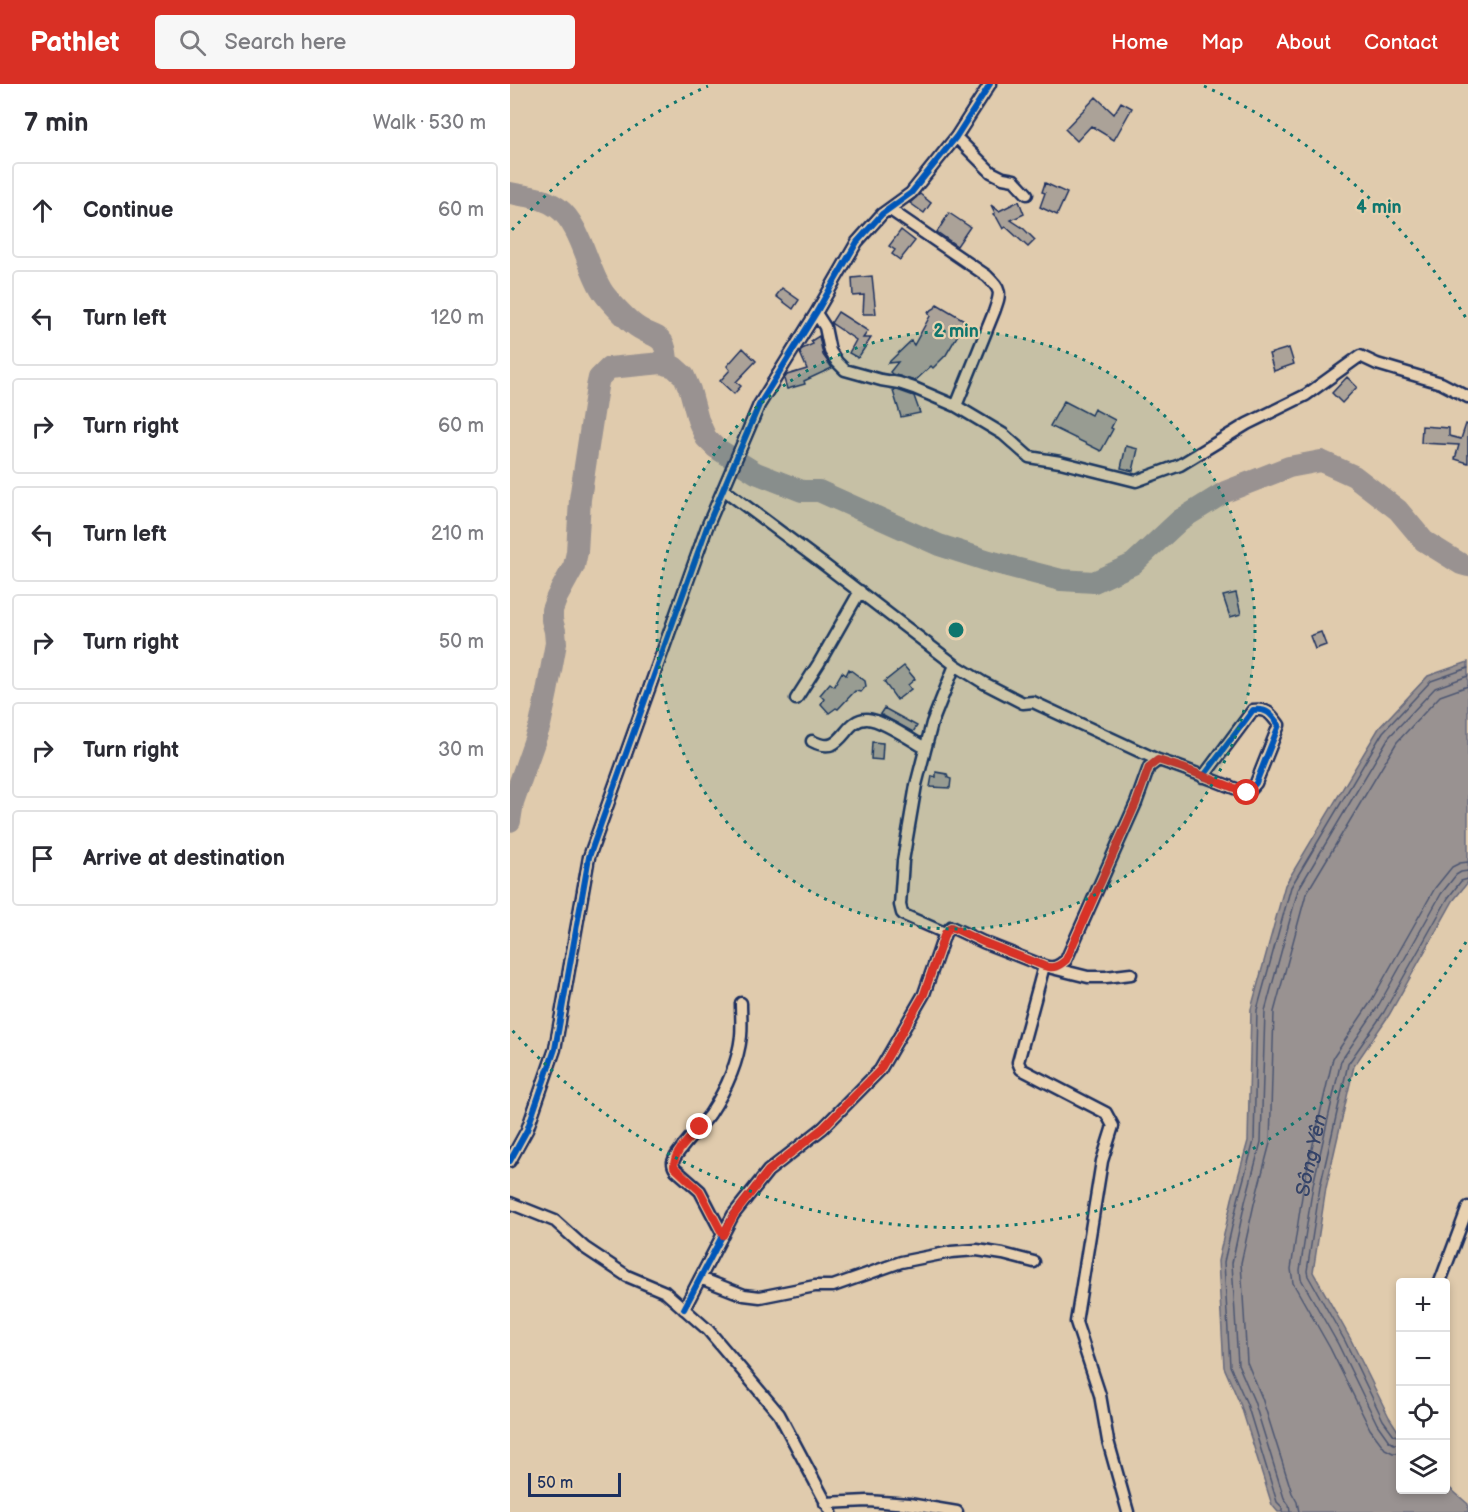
<!DOCTYPE html>
<html lang="en">
<head>
<meta charset="utf-8">
<style>
	body { margin:0; font-family:"Balsamiq Sans",sans-serif; background:#f7f7f7; color:#2b2b33 }
	.controls { position:absolute; right:18px; bottom:18px; display:grid; overflow:hidden; border-radius:6px; box-shadow:0 3px 9px #0003 }
	.controls button { width:54px; height:54px; display:grid; place-items:center; padding:0; border:0; border-bottom:2px solid #e1e1e2; background:#fff; color:#2b2b33; font:30px sans-serif }
	.scale { position:absolute; left:18px; bottom:15px; width:93px; box-sizing:border-box; padding-left:6px; border:3px solid #1b2f5e; border-top:0; font-size:16px; line-height:21px; white-space:nowrap; color:#1b2f5e; -webkit-text-stroke:4px #e8d1b0; paint-order:stroke }
	.stop { position:absolute; width:18px; height:18px; margin:-14px; border:4px solid #d93025; border-radius:50%; background:#fff }
	.stop.end { background:#d93025; border-color:#fff; box-shadow:0 2px 6px #0008 }
	.list { margin:0; padding:0; list-style:none }
	h2 { display:flex; justify-content:space-between; align-items:center; height:78px; margin:0; padding:0 24px; font-size:26px }
	h2 small { font-size:20px; font-weight:400; color:#7c7c81 }
	.list li { display:grid; grid-template-columns:39px 1fr auto; gap:18px; align-items:center; box-sizing:border-box; height:96px; margin:0 12px 12px; padding:0 12px; border:2px solid #e1e1e2; border-radius:6px }
	.list b { display:block; font-size:22px; white-space:nowrap }
	.list em { font-size:20px; font-style:normal; color:#7c7c81 }
	.icon { flex:none; width:33px; height:33px; fill:none; stroke:currentColor; stroke-width:2; stroke-linecap:round; stroke-linejoin:round }
	.map { position:relative; flex:none; width:958px; height:1428px; overflow:hidden }
	header { display:flex; align-items:center; gap:36px; box-sizing:border-box; height:84px; padding:0 30px; background:#d93025; color:#fff }
	header strong { font-size:28px }
	nav { display:flex; gap:33px; margin-inline-start:auto; font-size:21px }
	.search { width:420px; height:54px; background:#f7f7f7; display:flex; align-items:center; gap:15px; box-sizing:border-box; padding:0 21px; border-radius:6px; color:#7c7c81; font-size:22px }
	main { display:flex }
	aside { flex:1; background:#fff }
	.map>svg:first-child { display:block }
	.water { fill:#999291; stroke:#676a7d; stroke-width:1.5 }
	.lines { fill:none; stroke-linecap:round; stroke-linejoin:round }
	.shore { stroke:#4d5772; stroke-width:1.5 }
	.river { stroke:#999291; stroke-width:22 }
	.building { fill:#aba298; stroke:#1b2f5e; stroke-width:1.5 }
	.street-casing { stroke:#1b2f5e; stroke-width:15 }
	.street { stroke:#e8d1b0; stroke-width:10 }
	.cycleway-casing { stroke:#e8d1b0; stroke-width:10 }
	.cycleway { stroke:#0057b8; stroke-width:6 }
	.route { stroke:#d93025; stroke-width:8 }
	.ring { fill:none; stroke:#0f766e; stroke-width:3; stroke-dasharray:3 6 }
	.labels { text-anchor:middle; stroke-width:4.5; stroke-linejoin:round; paint-order:stroke }
	.water-label { font-size:20px; font-style:italic; fill:#344368; stroke:#e8d1b0 }
	.centre { fill:#0f766e; stroke:#e8d1b0; stroke-width:3 }
	.ring-label { font-size:18px; text-anchor:middle; font-weight:bold; fill:#0f766e; stroke:#e8d1b0; stroke-width:4.5; stroke-linejoin:round; paint-order:stroke }
</style>
</head>
<body>
<header>
<strong>Pathlet</strong>
<div class="search"><svg class="icon" aria-label="search" viewBox="0 0 24 24"><circle cx="10" cy="10" r="6"/><path d="M15 15l6 6"/></svg>Search here</div>
<nav><a>Home</a><a>Map</a><a>About</a><a>Contact</a></nav>
</header>
<main>
<aside>
<h2>7 min<small>Walk · 530 m</small></h2>
<ul class="list">
<li><svg class="icon" aria-label="ahead" viewBox="0 0 24 24"><path d="M12 20V5M6 11l6-6 6 6"/></svg><div><b>Continue</b></div><em>60 m</em></li>
<li><svg class="icon" aria-label="left" viewBox="0 0 24 24"><path d="M17 20v-9H6M10 6l-5 5 5 5"/></svg><div><b>Turn left</b></div><em>120 m</em></li>
<li><svg class="icon" aria-label="right" viewBox="0 0 24 24"><path d="M7 20v-9h11M14 6l5 5-5 5"/></svg><div><b>Turn right</b></div><em>60 m</em></li>
<li><svg class="icon" aria-label="left" viewBox="0 0 24 24"><path d="M17 20v-9H6M10 6l-5 5 5 5"/></svg><div><b>Turn left</b></div><em>210 m</em></li>
<li><svg class="icon" aria-label="right" viewBox="0 0 24 24"><path d="M7 20v-9h11M14 6l5 5-5 5"/></svg><div><b>Turn right</b></div><em>50 m</em></li>
<li><svg class="icon" aria-label="right" viewBox="0 0 24 24"><path d="M7 20v-9h11M14 6l5 5-5 5"/></svg><div><b>Turn right</b></div><em>30 m</em></li>
<li><svg class="icon" aria-label="arrive" viewBox="0 0 24 24"><path d="M6 21V4h12l-3 4 3 4H6"/></svg><div><b>Arrive at destination</b></div></li>
</ul>
</aside>
<div class="map">
<svg width="958" height="1428" viewBox="0 0 958 1428">
	<rect width="100%" height="100%" fill="#e0cbad"/>
	<filter id="ink" filterUnits="userSpaceOnUse"><feTurbulence type="fractalNoise" baseFrequency=".0167" numOctaves="2"/><feDisplacementMap in="SourceGraphic" scale="12" xChannelSelector="R" yChannelSelector="G"/><feConvolveMatrix kernelMatrix="1 2 1 2 8 2 1 2 1" color-interpolation-filters="sRGB"/></filter>
	<g filter="url(#ink)">
		<!-- water -->
		<path class="water" d="M958 578V798L943 817 879 931 844 982 816 1104 803 1188 840 1254 879 1333 890 1350V1406H936V1401L958 1420V1428H768L762 1421 731 1322 714 1283 708 1177 722 1115 738 1057 741 925 775 801 869 644 918 592Z"/>
		<g class="lines">
			<!-- shore -->
			<g class="shore">
				<path d="M890 1353 884 1351 873 1336 835 1257 798 1192 797 1187 810 1103 838 980 874 928 938 814 951 797 958 795"/>
				<path d="M890 1360H884L879 1357 867 1340 828 1260 791 1195 790 1186 803 1101 831 977 867 924 931 810 946 791 951 788 958 787"/>
				<path id="s1" d="M890 1369H883L875 1365 860 1345 820 1264 783 1199 781 1185 794 1099 823 974 860 919 925 804 942 783 950 779 958 778"/>
				<path d="M772 1428V1423L767 1418 737 1320 720 1282 714 1178 728 1116 744 1057 747 926 781 803 873 648 921 597 958 584"/>
				<path d="M780 1428 779 1421 774 1414 744 1317 728 1280 722 1179 735 1118 751 1058 755 927 788 806 879 653 925 604 958 592"/>
				<path d="M789 1428 787 1418 782 1409 752 1314 737 1278 731 1179 744 1120 760 1059 764 928 796 810 887 658 930 612 958 602"/>
			</g>
			<!-- river -->
			<path class="river" d="M0 109C19 113 31 112 48 124 70 140 77 182 91 205 96 214 114 232 122 239 143 257 157 245 157 281
				M0 737 3 718 30 641 37 608 46 559 45 547 42 536V526L47 513 64 482 67 468 70 415 87 303 89 294 99 284 152 279 164 283 174 292 180 306 188 336 196 354 206 364 246 389 292 407H309L429 461 479 477 551 496 584 498 623 480 670 436 715 408 779 383 811 377 844 392 888 426 914 457 951 480 958 482"/>
		</g>
		<!-- building -->
		<path class="building" d="M586 13 604 30 611 18 622 24 604 56 581 42 567 57 555 45Z
			M535 99 557 109 547 131 530 123 535 109 532 108Z
			M410 110 421 119 414 129 400 119Z
			M509 117 514 130 501 136 513 144 525 156 518 163 496 143 493 145 487 134 483 130 485 129 481 121 489 127Z
			M439 129 460 143 447 162 427 148Z
			M391 146 405 157 390 176 382 170 385 166 379 162Z
			M362 192 366 230H353L354 211 343 212 342 194Z
			M272 204 289 216 283 225 266 212Z
			M427 220 456 237 436 271 423 284 421 282 405 297 382 290 380 288 388 278 378 279 401 257 404 261 420 232 418 228 425 224Z
			M328 228 358 247 353 254H361L348 274 339 269 346 256 321 239Z
			M309 252 313 271 318 278 317 279 318 278 322 284 294 297 295 300 277 305 274 295 277 291 297 285 290 269 292 265 303 260 301 257Z
			M233 264 246 277 226 298 231 302 224 310 210 297 220 286 217 282Z
			M779 264 784 280 764 287 759 270Z
			M837 293 847 303 832 319 822 309Z
			M387 306 404 312 410 329 391 333 383 307Z
			M554 317 581 331 584 325 605 336 601 344 603 345 591 367 540 342Z
			M956 340 958 341V379L945 375 949 361 911 359 912 342 939 344V352L951 355Z
			M616 362 628 365 623 387 611 384Z
			M726 509 731 530 720 533 713 512Z
			M811 548 816 561 805 565 800 552Z
			M394 582 405 595 398 601 401 605 387 616 374 598Z
			M339 585 355 597 356 602 351 608 345 607 328 625 326 624 319 629 311 620 314 615 310 611 320 599 324 602 332 588 336 591Z
			M374 624 407 642 403 648 370 630Z
			M362 658 373 659 372 676 361 675Z
			M426 688 437 690 438 694 441 695 440 704 420 703 422 692 426 693Z"/>
		<g class="lines">
			<!-- street casing -->
			<g class="street-casing">
				<path id="street" d="M446 53 481 88 493 94 504 96 517 110
					M379 125 477 192C492 207 491 208 484 228L446 322
					M306 229 315 243 320 267 327 278 335 286 371 296 389 299 404 304 446 322 493 350 519 373 550 378 626 397 670 381 737 340 796 311 850 272 867 280 931 299 958 313
					M213 405 312 479 445 581 474 599 513 619 523 618 648 676
					M286 615 309 579 350 507
					M302 657C334 674 332 635 357 635 370 635 402 656 415 664
					M435 849 394 831 392 829 390 821 393 777 406 701 422 639 445 581
					M534 882 508 978 511 985 596 1029 603 1042 592 1077 566 1238 590 1311 598 1357 618 1428
					M542 884 578 893H596L621 890
					M0 1077 17 1046 45 965 79 773 197 443 249 321 306 229 347 158 372 130 401 109 446 53 480 0
					M0 1119 45 1137 75 1164 117 1192 155 1208 198 1246 269 1330 321 1428
					M213 1151 190 1107 166 1086C164 1083 163 1083 163 1078 165 1069 193 1040 200 1030 215 1007 228 979 231 952 232 941 231 930 231 919
					M190 1194 234 1211 250 1213 305 1202H323L391 1178 441 1168 467 1166 493 1170 524 1178
					M930 1198 958 1123
					M174 1225 223 1131 258 1087 313 1044 370 986 414 910 435 849 441 843 473 858 534 882C544 885 549 882 556 876L626 719 639 683 648 676C678 685 707 698 737 709L746 699 769 641C761 630 757 624 743 626L693 693
					M315 1419 358 1417 399 1420 447 1428"/>
			</g>
			<!-- street -->
			<use href="#street" class="street"/>
			<!-- cycleway casing -->
			<g class="cycleway-casing">
				<path id="cycleway" d="M0 1077 17 1046 45 965 79 773 197 443 249 321 306 229 347 158 372 130 401 109 446 53 480 0
					M174 1225 223 1131 258 1087 313 1044 370 986 414 910 435 849 441 843 473 858 534 882C544 885 549 882 556 876L626 719 639 683 648 676C678 685 707 698 737 709L746 699 769 641C761 630 757 624 743 626L693 693"/>
			</g>
			<!-- cycleway -->
			<use href="#cycleway" class="cycleway"/>
		</g>
	</g>
	<g class="lines" filter="url(#ink)">
		<!-- route -->
		<path class="route" d="M190 1043C181 1054 163 1068 164 1083L190 1107 213 1151 224 1131 258 1087 313 1044 370 986 414 910 435 849 441 843 473 858 534 882C544 885 549 882 556 876L626 719 639 683 648 676 673 684 737 709"/>
	</g>
	<!-- distance rings -->
	<circle cx="446" cy="546" r="299" fill="#0f766e" fill-opacity=".12"/>
	<g class="ring">
		<circle cx="446" cy="546" r="299"/>
		<path d="M956 858A598 598 0 0 1 2 946M2 146A598 598 0 0 1 198 2M694 2A598 598 0 0 1 956 234"/>
	</g>
	<g class="labels">
		<!-- water labels -->
		<g class="water-label">
			<text dy="7" stroke="none"><textPath href="#s1" startOffset="336">Sông Yên</textPath></text>
		</g>
	</g>
	<circle cx="446" cy="546" r="9" class="centre"/>
	<g class="ring-label">
		<text x="869" y="129">4 min</text>
		<text x="446" y="253">2 min</text>
	</g>
</svg>
<div class="controls">
<button>+</button>
<button>−</button>
<button><svg class="icon" aria-label="locate" viewBox="0 0 24 24"><circle cx="12" cy="12" r="6"/><path d="M12 2v4M12 18v4M2 12h4M18 12h4"/></svg></button>
<button><svg class="icon" aria-label="layers" viewBox="0 0 24 24"><path d="M12 4l9 5-9 5-9-5zM3 14l9 5 9-5"/></svg></button>
</div>
<div class="scale">50 m</div>
<div class="stop" style="left:737px;top:709px"></div>
<div class="stop end" style="left:190px;top:1043px"></div>
</div>
</main>
</body>
</html>
